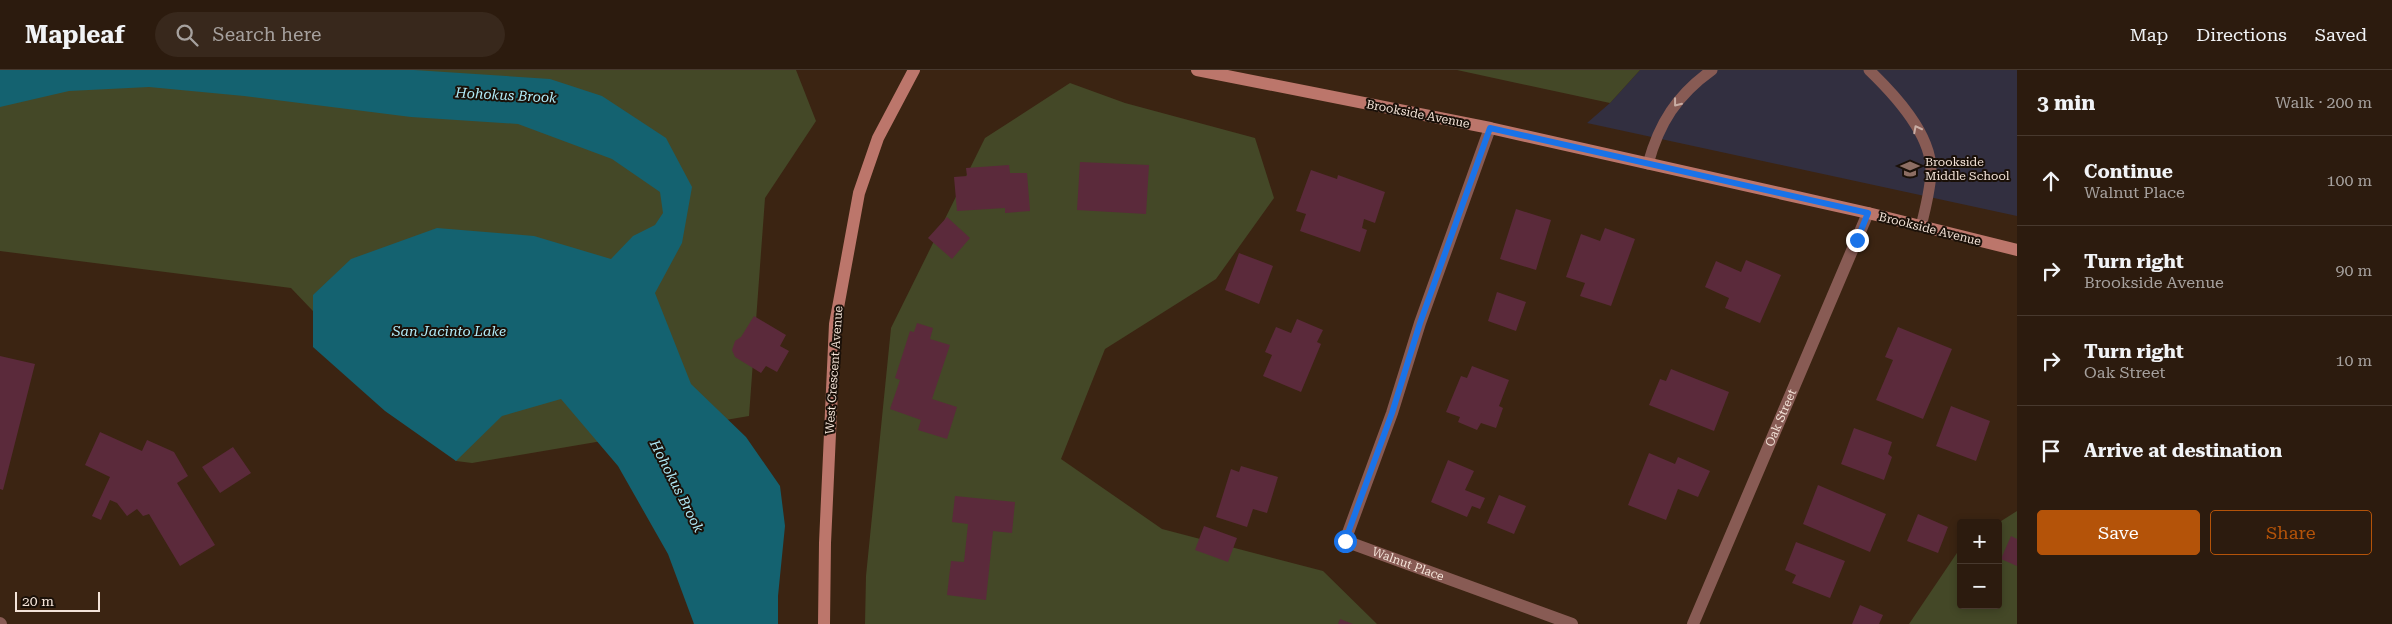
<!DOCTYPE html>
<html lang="en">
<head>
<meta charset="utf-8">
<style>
	body { margin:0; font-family:"Roboto Serif",serif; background:#38281c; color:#f1f3f6 }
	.controls { position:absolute; right:15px; bottom:15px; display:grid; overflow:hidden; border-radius:5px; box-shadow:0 2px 8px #0003 }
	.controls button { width:45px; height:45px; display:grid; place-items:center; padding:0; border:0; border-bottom:1px solid #48392e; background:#2c1b0e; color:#f1f3f6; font:25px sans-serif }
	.scale { position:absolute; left:15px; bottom:12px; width:85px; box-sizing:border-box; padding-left:5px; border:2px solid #f4e4d9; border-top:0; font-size:14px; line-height:18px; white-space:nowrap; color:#f4e4d9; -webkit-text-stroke:4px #1a1008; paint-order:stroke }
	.stop { position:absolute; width:15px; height:15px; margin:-11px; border:4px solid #1a73e8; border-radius:50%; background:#fff }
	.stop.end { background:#1a73e8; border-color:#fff; box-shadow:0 1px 5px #0008 }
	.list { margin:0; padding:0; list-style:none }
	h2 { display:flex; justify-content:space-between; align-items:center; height:65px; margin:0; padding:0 20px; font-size:21px }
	h2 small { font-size:16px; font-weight:400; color:#a6a19e }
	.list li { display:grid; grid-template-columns:32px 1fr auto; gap:15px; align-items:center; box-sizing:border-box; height:90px; padding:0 20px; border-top:1px solid #48392e }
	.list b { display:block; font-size:19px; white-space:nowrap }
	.list p { margin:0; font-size:16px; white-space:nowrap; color:#a6a19e }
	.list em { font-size:16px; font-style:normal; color:#a6a19e }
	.actions { display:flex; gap:10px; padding:15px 20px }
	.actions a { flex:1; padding:11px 0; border:1px solid #b45309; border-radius:5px; text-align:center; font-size:18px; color:#b45309 }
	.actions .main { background:#b45309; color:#fff }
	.icon { flex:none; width:28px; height:28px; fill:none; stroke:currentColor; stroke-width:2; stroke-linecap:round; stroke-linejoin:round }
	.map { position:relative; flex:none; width:2017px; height:554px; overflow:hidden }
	header { display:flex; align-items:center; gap:30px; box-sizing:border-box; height:70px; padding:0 25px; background:#2c1b0e; border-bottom:1px solid #48392e }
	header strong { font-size:24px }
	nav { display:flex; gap:28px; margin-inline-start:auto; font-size:18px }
	.search { width:350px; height:45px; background:#38281c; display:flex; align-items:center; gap:12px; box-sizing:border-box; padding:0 18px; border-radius:28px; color:#a6a19e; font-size:19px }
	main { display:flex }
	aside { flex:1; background:#2c1b0e }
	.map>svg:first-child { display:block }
	.education { fill:#322f40 }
	.green { fill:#444827 }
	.water { fill:#146270 }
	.building { fill:#5b2a3b }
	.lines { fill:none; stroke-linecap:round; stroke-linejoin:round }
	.lane { stroke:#885b54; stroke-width:11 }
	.street { stroke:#885b54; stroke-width:12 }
	.secondary { stroke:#bc766b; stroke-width:12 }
	.oneway { stroke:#c9ada4 }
	.route { stroke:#1a73e8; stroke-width:6 }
	.labels { text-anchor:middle; stroke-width:4; stroke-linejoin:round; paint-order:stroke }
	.street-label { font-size:12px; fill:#f4e4d9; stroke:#1a1008 }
	.poi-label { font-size:12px; fill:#f4e4d9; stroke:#1a1008; text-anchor:start }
	.water-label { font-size:14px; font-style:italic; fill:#b1ecf9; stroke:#1a1008 }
</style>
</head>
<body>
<header>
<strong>Mapleaf</strong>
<div class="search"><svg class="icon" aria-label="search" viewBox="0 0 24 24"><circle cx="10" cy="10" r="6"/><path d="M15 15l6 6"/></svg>Search here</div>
<nav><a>Map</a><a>Directions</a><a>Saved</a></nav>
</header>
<main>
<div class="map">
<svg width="2017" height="554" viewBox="0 0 2017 554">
	<rect width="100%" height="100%" fill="#3b2412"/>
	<!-- education -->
	<path class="education" d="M1640 0H2017V146L1587 53 1610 33Z"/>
	<!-- green -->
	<path class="green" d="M0 0H796L816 51 765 128 749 346 472 393 456 391 291 218 0 181Z
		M1457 0H1640L1610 33Z
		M1070 13 1125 33 1255 68 1274 128 1216 209 1105 279 1061 389 1162 459 1323 501 1377 554H865L866 506 891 258 985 68Z
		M2017 441V554H1909L1961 477V535H1998V453Z"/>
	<!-- water -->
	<path class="water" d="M0 0H414L550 9 602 26 666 68 692 117 682 173 655 223 691 314 746 367 780 416 785 456 778 526V554H694L668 484 618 396 561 329 502 346 456 391 385 341 313 277V225L351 189 437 158 534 166 611 189 633 166 655 155 663 143 660 122 612 89 518 54 411 47 244 26 149 17 69 21 0 37Z"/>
	<!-- building -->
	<path class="building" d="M1080 92 1149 95 1146 144 1077 140Z
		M1009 95 1010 103H1027L1030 141 1005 143V138L957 141 954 107 967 106 966 98Z
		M1311 100 1337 109 1338 105 1385 122 1375 153 1364 149 1362 158 1367 160 1360 182 1300 161 1306 144 1296 141Z
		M1516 139 1551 150 1536 200 1500 189Z
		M947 147 970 168 952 189 928 168Z
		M1605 158 1635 169 1611 236 1580 226 1585 213 1566 207 1581 164 1600 171Z
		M1239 183 1273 196 1259 234 1225 220Z
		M1746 190 1781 205 1760 253 1725 238 1729 228 1705 217 1716 191 1741 202Z
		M1497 222 1526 232 1516 261 1488 251Z
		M754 246 786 265 780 276 789 281 777 302 766 296 761 303 735 287 732 280 735 271 741 267Z
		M1297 249 1323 260 1317 272 1321 274 1301 322 1263 306 1272 285 1265 282 1276 257 1291 263Z
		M917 253 933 258 930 269 950 275 932 329 957 337 947 369 918 360 921 350 890 339 900 310 895 308 910 261 914 262Z
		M1898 257 1952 279 1923 349 1876 330 1893 290 1885 287Z
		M0 286 35 294 3 420 0 419Z
		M1472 296 1509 310 1499 336 1503 338 1496 358 1481 353 1477 360 1458 352 1460 347 1446 342 1461 306 1467 308Z
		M1671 299 1729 322 1714 361 1649 335 1660 309 1666 311Z
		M1951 336 1990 351 1976 391 1936 376Z
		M1854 358 1892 372 1888 384 1892 387 1884 410 1841 394Z
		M100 362 142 381 147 370 174 382 188 406 177 413 215 475 180 496 149 444 143 446 137 439 127 446 117 433 110 430 101 450 92 446 110 407 85 395Z
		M233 377 251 403 220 423 202 397Z
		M1649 383 1675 394 1678 387 1710 401 1698 427 1678 419 1666 450 1628 435Z
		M1448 390 1474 401 1465 420 1485 428 1480 439 1472 436 1467 447 1431 432Z
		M1241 396 1278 407 1267 443 1253 439 1247 457 1216 447 1231 399 1239 402Z
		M1818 415 1886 444 1870 482 1803 454Z
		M1499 425 1526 436 1514 464 1487 453Z
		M955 426 1015 432 1012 463 993 461 986 530 947 525 951 491 964 492 968 454 952 452Z
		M1918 444 1948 457 1938 483 1907 471Z
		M1204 456 1237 468 1228 492 1195 480Z
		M2011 466 2017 469V496L2001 489Z
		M1796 472 1845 491 1830 528 1792 513 1796 505 1785 500Z
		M1860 535 1883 545 1879 554H1852Z
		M1340 549 1353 554H1338Z"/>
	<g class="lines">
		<!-- lane -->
		<path class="lane" d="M1869 0C1894 24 1931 63 1931 100 1931 118 1925 139 1921 157
			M1648 94C1659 53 1677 25 1712 0"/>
		<!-- street -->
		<g class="street">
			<path id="s1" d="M1490 58 1420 253 1392 343 1345 471 1572 554"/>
			<path d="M0 553 1 554"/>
			<path id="s2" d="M1693 554 1868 143"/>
		</g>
		<!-- secondary -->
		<path class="secondary" d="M1197 0 1490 58 1868 143 2017 180
			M824 554 825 473 835 254 859 123 878 68 914 0"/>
	</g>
	<!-- one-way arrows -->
	<defs><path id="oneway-chevron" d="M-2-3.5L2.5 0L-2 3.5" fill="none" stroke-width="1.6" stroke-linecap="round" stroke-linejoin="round" transform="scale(1.25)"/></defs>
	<g class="oneway">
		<use href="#oneway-chevron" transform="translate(1677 33) rotate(128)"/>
		<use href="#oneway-chevron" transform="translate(1917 59) rotate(-117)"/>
	</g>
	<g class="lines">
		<!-- route -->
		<path class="route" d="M1345 471 1392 343 1420 253 1490 58 1868 143 1857 170"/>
	</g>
	<!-- icons -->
	<defs>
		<g id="school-bare" transform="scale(1.5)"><path d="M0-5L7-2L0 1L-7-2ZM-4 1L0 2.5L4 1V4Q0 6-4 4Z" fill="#8d6e63" stroke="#1a1008" stroke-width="2.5" paint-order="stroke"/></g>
	</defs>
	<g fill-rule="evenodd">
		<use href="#school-bare" x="1910" y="99"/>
	</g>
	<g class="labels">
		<!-- street labels -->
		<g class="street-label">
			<text transform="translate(1418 44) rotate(11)" y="4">Brookside Avenue</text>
			<text transform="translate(1930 159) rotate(14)" y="4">Brookside Avenue</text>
			<text transform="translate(834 300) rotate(-86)" y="4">West Crescent Avenue</text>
			<text dy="4" stroke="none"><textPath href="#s2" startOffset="224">Oak Street</textPath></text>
			<text dy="4" stroke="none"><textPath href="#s1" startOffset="505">Walnut Place</textPath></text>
		</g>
		<!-- poi labels -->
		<g class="poi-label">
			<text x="1925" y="96">Brookside<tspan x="1925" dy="14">Middle School</tspan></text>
		</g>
		<!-- water labels -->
		<g class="water-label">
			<text transform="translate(506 25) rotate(3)" y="5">Hohokus Brook</text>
			<text x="449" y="266">San Jacinto Lake</text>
			<text transform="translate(677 416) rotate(63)" y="5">Hohokus Brook</text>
		</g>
	</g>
</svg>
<div class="controls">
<button>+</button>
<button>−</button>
</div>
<div class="scale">20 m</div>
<div class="stop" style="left:1345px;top:471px"></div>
<div class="stop end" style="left:1857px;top:170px"></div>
</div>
<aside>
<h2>3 min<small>Walk · 200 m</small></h2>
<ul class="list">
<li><svg class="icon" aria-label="ahead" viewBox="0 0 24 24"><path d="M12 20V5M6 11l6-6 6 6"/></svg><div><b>Continue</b><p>Walnut Place</p></div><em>100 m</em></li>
<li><svg class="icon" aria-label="right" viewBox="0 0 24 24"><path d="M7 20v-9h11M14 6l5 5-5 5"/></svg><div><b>Turn right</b><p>Brookside Avenue</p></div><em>90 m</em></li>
<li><svg class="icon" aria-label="right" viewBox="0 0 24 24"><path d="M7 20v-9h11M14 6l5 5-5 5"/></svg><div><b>Turn right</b><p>Oak Street</p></div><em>10 m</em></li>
<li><svg class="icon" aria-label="arrive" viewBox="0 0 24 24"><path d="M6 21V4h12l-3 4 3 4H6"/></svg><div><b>Arrive at destination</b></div></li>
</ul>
<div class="actions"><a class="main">Save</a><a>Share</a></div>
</aside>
</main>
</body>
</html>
